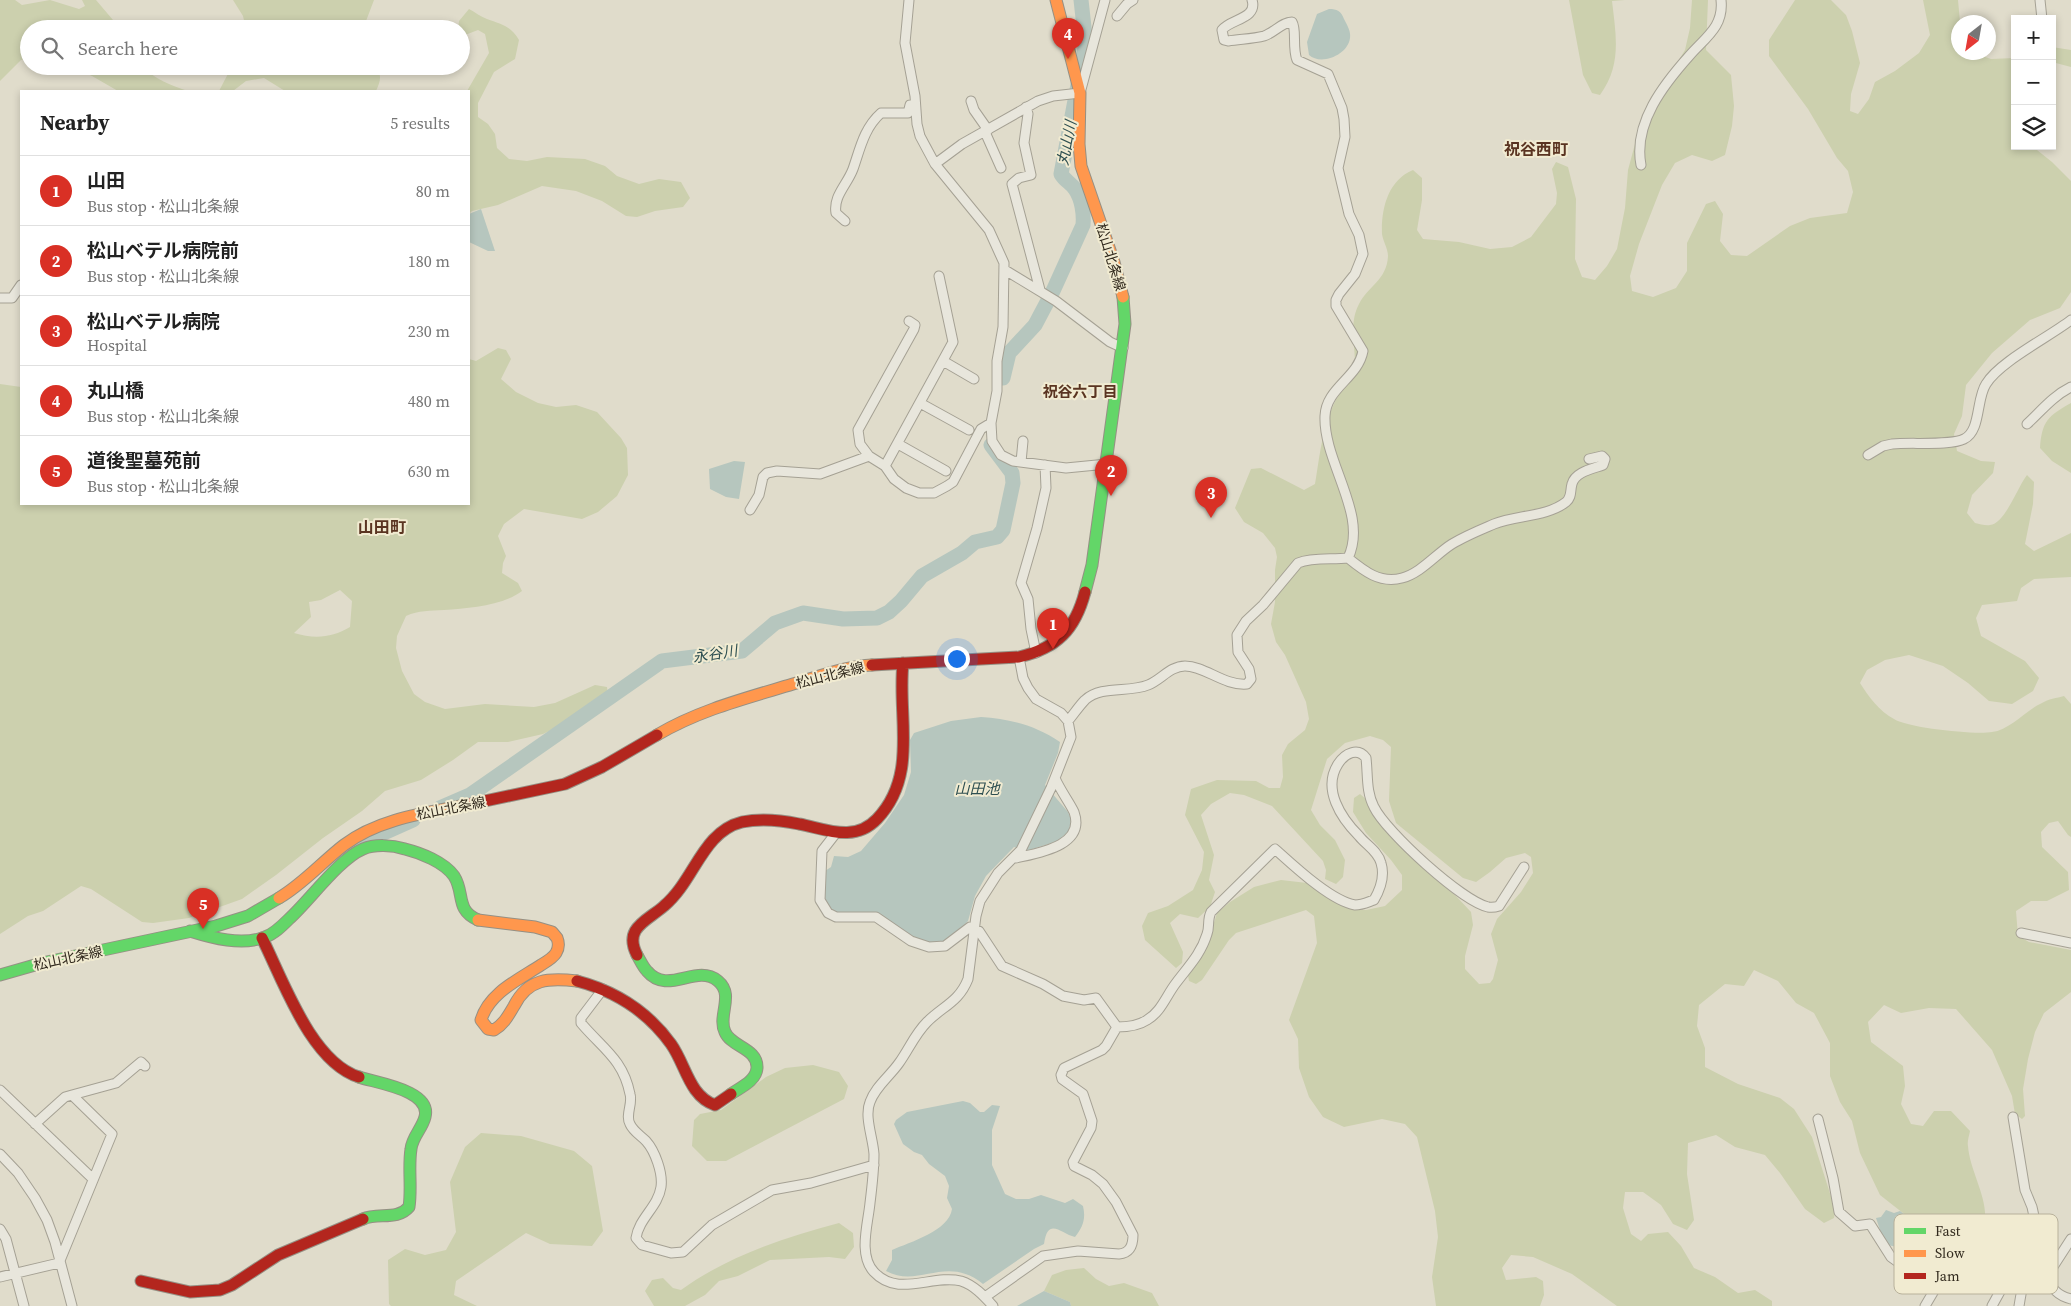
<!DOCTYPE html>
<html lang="en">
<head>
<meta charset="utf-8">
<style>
	body { margin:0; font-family:"Source Serif 4","Noto Sans JP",serif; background:#f6f6f6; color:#222 }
	.controls { position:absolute; right:15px; top:15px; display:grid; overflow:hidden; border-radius:0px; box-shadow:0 2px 8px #0003 }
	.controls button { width:45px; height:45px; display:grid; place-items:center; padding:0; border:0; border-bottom:1px solid #e0e0e0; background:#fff; color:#222; font:25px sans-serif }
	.compass { position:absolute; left:1951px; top:15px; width:45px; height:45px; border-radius:50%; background:#fff; box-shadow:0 2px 8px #0003; rotate:211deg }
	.you { position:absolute; left:956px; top:658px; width:18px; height:18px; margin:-12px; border:4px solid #fff; border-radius:50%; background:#1a73e8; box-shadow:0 0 0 8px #1a73e833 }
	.badge { display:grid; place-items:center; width:32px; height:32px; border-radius:50%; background:#d93025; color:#fff; font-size:16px; font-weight:700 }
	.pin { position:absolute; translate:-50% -41px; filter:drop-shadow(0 1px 2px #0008) }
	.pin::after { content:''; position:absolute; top:26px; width:18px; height:15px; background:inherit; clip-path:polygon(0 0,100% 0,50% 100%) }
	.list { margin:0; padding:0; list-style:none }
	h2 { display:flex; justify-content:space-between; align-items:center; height:65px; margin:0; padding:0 20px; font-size:21px }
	h2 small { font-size:16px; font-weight:400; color:#767676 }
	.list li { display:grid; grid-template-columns:32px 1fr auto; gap:15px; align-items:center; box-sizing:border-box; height:70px; padding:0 20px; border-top:1px solid #e0e0e0 }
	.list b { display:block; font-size:19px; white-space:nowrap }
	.list p { margin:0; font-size:16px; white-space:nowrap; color:#767676 }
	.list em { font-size:16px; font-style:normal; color:#767676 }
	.icon { flex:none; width:28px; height:28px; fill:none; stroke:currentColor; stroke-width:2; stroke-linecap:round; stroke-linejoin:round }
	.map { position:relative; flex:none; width:2071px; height:1306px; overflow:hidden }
	.search { position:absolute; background:#fff; box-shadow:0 2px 8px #0003; left:20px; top:20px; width:450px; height:55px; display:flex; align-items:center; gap:12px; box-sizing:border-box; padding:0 18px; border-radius:28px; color:#767676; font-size:19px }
	.panel { position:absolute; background:#fff; box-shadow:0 2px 8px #0003; left:20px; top:90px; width:450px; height:415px; border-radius:0px }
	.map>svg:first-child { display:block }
	.green { fill:#ccd0ae; fill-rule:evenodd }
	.water { fill:#b6c6be }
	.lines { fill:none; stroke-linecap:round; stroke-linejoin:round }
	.river { stroke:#b6c6be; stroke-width:15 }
	.street-casing { stroke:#a5a194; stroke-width:11 }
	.fast-casing { stroke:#959084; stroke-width:13 }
	.slow-casing { stroke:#959084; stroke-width:13 }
	.jam-casing { stroke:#959084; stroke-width:13 }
	.street { stroke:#e8e6dc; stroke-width:9 }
	.fast { stroke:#63d668; stroke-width:11 }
	.slow { stroke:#ff974d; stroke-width:11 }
	.jam { stroke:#b3261e; stroke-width:11 }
	.labels { text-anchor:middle; stroke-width:4; stroke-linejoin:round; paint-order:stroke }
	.street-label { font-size:14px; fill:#322a1e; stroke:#f1ebd1 }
	.water-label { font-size:15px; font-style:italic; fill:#2e4f51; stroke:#f1ebd1 }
	.neighbourhood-label { font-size:15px; font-weight:bold; fill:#5a3421; stroke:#f1ebd1 }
	.quarter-label { font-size:16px; font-weight:bold; fill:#5a3421; stroke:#f1ebd1 }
	.key { fill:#f1ebd1; stroke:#b8b19b; stroke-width:1 }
	.key-label { font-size:14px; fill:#322a1e }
</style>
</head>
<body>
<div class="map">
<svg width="2071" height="1306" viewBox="0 0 2071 1306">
	<rect width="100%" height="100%" fill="#e0dccb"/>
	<!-- green -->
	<path class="green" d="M0 0H15L22 5 50 0 79 9 85 6 82 0H96L113 20 117 29H29V58L21 60 0 81Z
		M233 0H374L363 29H246L243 16Z
		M1569 0H1625L1612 1C1616 36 1622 65 1600 95L1592 93 1583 75Z
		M1692 0H1708L1706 50 1731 75 1734 106 1732 126 1725 155 1712 161 1692 155 1675 163 1662 185 1639 244 1630 276 1632 291 1653 297 1676 288 1687 271V243L1706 204 1715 201 1723 214 1720 241 1731 255 1747 256 1790 226 1810 218 1847 213 1853 192 1848 171 1837 158 1808 109 1769 56V40L1795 0H1831L1846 15 1852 31 1860 63 1851 94 1850 111 1858 114 1869 99 1875 82 1895 71 1919 53 1930 35 1923 0H1958L1960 22H1958V52L1974 53 1991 59 2015 58V146H2032L2052 162 2071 181V292L2060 308 2030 320 1992 353 1966 385 1962 416 1954 434 1957 451 1981 461 1995 462 1993 473 1972 495 1967 513 1975 523C1980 524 1986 526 1990 525 2005 524 2018 486 2027 475L2034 482 2033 504 2025 544 2034 551 2071 533V577L2034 579 2021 588 2017 601 1982 605 1976 618 1981 636 2025 661 2039 678 2033 691 2012 704 1989 701 1968 683 1943 666 1909 655 1885 660 1867 670 1860 683C1869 697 1879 711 1894 719 1908 728 1975 735 1992 732 2010 730 2026 710 2042 703 2048 699 2057 698 2064 696L2071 704V837L2068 835 2058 821 2049 823 2041 832 2042 847 2068 872 2069 890 2047 901H2031L2016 911 2018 936 2029 942 2071 950V992L2044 1013 2035 1032 2028 1059 2023 1089 2025 1116 2022 1119 2015 1114 2012 1096 1992 1050 1956 1009 1929 1008 1901 1013 1884 1005 1868 1022 1871 1042 1903 1066 1905 1086 1901 1104 1911 1124 1923 1126 1934 1111H1951L1970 1131C1969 1136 1967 1142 1968 1146 1970 1175 1995 1207 1981 1234L1938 1249 1917 1242 1911 1234 1908 1217 1880 1195 1860 1153 1852 1121 1840 1102 1830 1076V1043L1814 1013 1796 1003 1778 981 1754 970 1744 986 1725 984 1699 1005 1697 1026 1705 1048V1067L1738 1084 1780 1098 1794 1109 1812 1137 1835 1209 1834 1218 1824 1223 1805 1209 1780 1173 1765 1155 1735 1147 1716 1135 1688 1143 1687 1174 1694 1220 1687 1230 1673 1224 1661 1205 1643 1192H1625L1623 1208 1631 1234 1641 1241 1648 1234 1668 1232 1681 1246 1694 1268 1715 1277 1738 1293 1755 1290 1772 1301V1306H1617L1572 1274 1533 1257 1511 1255 1502 1268 1506 1280 1536 1277 1543 1281 1544 1295 1540 1306H1436L1432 1277 1438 1237 1435 1211 1417 1137 1405 1124 1382 1119 1344 1127 1323 1117 1309 1097 1299 1068 1298 1039 1289 1020 1317 943 1314 916 1306 910 1236 933 1229 940 1202 980 1196 984 1189 981 1188 975 1201 957 1208 942 1217 913 1230 902 1254 887 1281 880 1307 883 1328 898 1351 909 1366 910 1385 906 1402 890V875L1391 860 1366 833 1353 812 1354 798 1360 794 1367 800 1427 872 1455 895 1471 912 1473 925 1465 956V969L1479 984 1490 983 1493 979 1498 960 1491 934 1497 919 1521 892 1533 873 1531 857 1525 853 1506 858 1490 872 1476 882 1463 878 1396 823 1389 801 1391 747 1383 740 1370 736 1345 743 1327 759 1311 810 1320 825 1335 840 1345 860 1343 877 1336 884 1325 879 1326 870 1323 861 1272 806 1244 795 1230 793 1211 804 1201 815 1214 855 1209 880 1215 892 1210 907 1198 918 1180 914 1170 923 1183 952 1182 963 1176 968 1145 940 1142 926 1148 913 1168 906 1193 890 1202 870 1204 852 1185 815 1191 789 1217 780 1256 781 1269 788H1280L1283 777 1282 755 1288 744 1305 730 1309 719 1306 702 1285 655 1276 642 1271 624 1275 602V570L1277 557 1275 548 1263 533 1244 522 1235 508 1251 469 1261 468 1304 490 1315 484C1319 461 1321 437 1330 414 1332 407 1336 399 1340 393 1344 387 1353 382 1354 375 1358 352 1347 326 1359 304 1368 286 1387 280 1388 256 1388 249 1383 241 1382 234 1381 209 1388 180 1413 170L1422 178V200L1417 230 1423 239 1459 242 1490 249 1512 247 1531 237 1556 204 1557 193 1552 169 1556 162 1568 167 1576 199 1575 259 1582 277 1595 280 1607 266 1617 249 1625 208 1628 170 1635 144 1657 103 1669 76 1685 50 1690 28Z
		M469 9C475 12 481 17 487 19 501 24 511 26 519 40L515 59 494 72 478 103V117L488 124 495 134 497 148 509 159 527 161 547 157 585 159 605 166 617 176 639 184 659 179 681 182 690 198 683 207 655 211 637 217 626 216 602 201 576 191 542 186 498 205 472 211 469 214V91H467L489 53 485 34 478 30 465 35 461 32V29H458L459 21Z
		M2052 47 2071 50V67L2052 62Z
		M70 66H142C154 79 172 86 188 91H118L92 76Z
		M236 66H375C383 75 380 82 376 91H285L264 78 246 81 233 91H219L231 68Z
		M498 348 506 350 511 359 501 379 516 392 538 403 556 407 576 405 597 412 621 438 627 448 628 475 617 496 598 512 582 519 524 509 504 524 498 536 506 556 503 563 502 573 518 583 522 591C502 606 469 608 444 610 430 611 419 610 406 616L397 636 396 648 402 671 414 694 425 702 445 709 485 704 534 707 555 703 595 685 607 687 608 696 562 725 543 734 508 742H478L453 760 421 780 385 791 362 811 323 838 276 875 242 899 189 918 153 923 142 922 91 889 81 886 43 911 28 916 0 934V384L21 387V504H469V359L476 361ZM340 590 352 601 350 627C332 638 314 639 294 633L311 617 309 602 321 600Z
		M2071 403V473L2052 461 2040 448C2042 421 2048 416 2071 403Z
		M813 1065 839 1072 848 1086 844 1099 726 1161H707L692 1146 694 1120 700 1114 721 1110 766 1077 785 1068Z
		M481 1133 521 1136 574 1151 592 1166 603 1231 592 1246 550 1244 526 1233 456 1281 454 1295 477 1306H391L389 1304 388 1260 405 1249 425 1255 446 1250 456 1232 450 1182 465 1147Z
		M839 1223 853 1233 854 1247 845 1259 829 1257 770 1260 738 1276 719 1281 705 1295 685 1306H654L645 1291 652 1280 663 1278 673 1288 681 1290C726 1257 785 1237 839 1223Z
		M1084 1268 1096 1279 1109 1286 1124 1283 1152 1293 1159 1306H1071L1070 1302 1044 1291 1052 1275 1066 1270Z"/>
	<!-- water -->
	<path class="water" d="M1329 9C1337 9 1341 11 1344 19 1347 25 1351 31 1350 38 1348 55 1321 66 1309 55L1307 42 1317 14Z
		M481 209 495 251H488L469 242V214Z
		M734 461 745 462 739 499 726 497 710 489 709 469Z
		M981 717C1010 719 1035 725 1060 742L1058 753 1045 785 1068 812 1071 819 1069 831 1058 841 1026 851 1014 847 986 876 975 896 968 921 950 940 938 944 926 942 901 931 886 919 837 914 829 911 823 895 825 871 831 867 834 856 848 857 861 851 885 823 904 795 911 772 910 740 914 733 951 721Z
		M963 1101 970 1103 980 1112H984L992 1105 1000 1106 992 1130V1165L1005 1194 1016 1199H1029L1041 1195 1065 1203 1073 1199 1083 1206C1086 1219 1083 1227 1075 1237 1061 1234 1048 1216 1044 1244L1034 1249 983 1284C946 1254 919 1289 886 1271L892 1260V1250C910 1242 949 1231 952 1209L947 1198 949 1186 945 1176 929 1164 922 1155 914 1152 903 1144 894 1124 896 1120 907 1112Z
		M1886 1210 1894 1213 1900 1211 1908 1217 1911 1234 1901 1248 1888 1245 1883 1239 1876 1218 1881 1217Z
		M1044 1291 1070 1302 1071 1306H1017Z"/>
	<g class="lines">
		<!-- river -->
		<path class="river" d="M1003 378 1009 353 1035 325 1053 291 1083 225C1084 214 1082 199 1075 189 1071 183 1065 181 1061 174L1085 48V36L1081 0
			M440 808 470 795 662 661 742 651 775 623 803 613 843 619 877 618 889 612 901 601 922 576 962 553 975 542 997 537 1003 530 1013 483 1012 473 991 445
			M348 849 413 820"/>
		<!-- street casing -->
		<g class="street-casing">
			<path id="street" d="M909 0 905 43 915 96 917 124 920 136 935 164 989 230 1004 263 1003 327 997 361V391L991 423 992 441 1001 455 1013 461 1066 468 1107 464
				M1252 0C1258 19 1230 19 1222 30L1224 40 1228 41C1240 39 1253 39 1264 36 1274 33 1282 22 1292 22 1297 30 1292 47 1297 60L1328 74 1342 108 1344 119 1345 137 1338 168 1349 214 1359 235 1363 254 1355 274 1339 294 1336 300V306L1363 351C1358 378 1326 388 1325 416 1323 462 1369 515 1348 558
				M2040 0 2042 19
				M1117 16 1127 4 1133 0
				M971 101 974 110 988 130
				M1026 107 1028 114 1024 143 1031 175 1019 178 1012 184 1040 290
				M985 132 1001 168
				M935 164 962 144 1038 101 1053 96 1080 93 1105 0
				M1641 165C1633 123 1664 84 1690 55 1706 37 1724 26 1721 0
				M845 221 836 213C833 196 847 185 853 169 860 149 864 128 881 113H908L910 105H915
				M1005 270 1056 301 1110 342 1123 348
				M0 298H12L21 285
				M943 361 974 379
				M920 403 969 430
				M2027 424C2042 410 2053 396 2071 387
				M898 444 946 471
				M1868 455 1883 446 1892 444C1910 442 1950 446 1964 439 1981 431 1976 399 1986 384 1999 362 2049 337 2071 320
				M869 456 860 444 858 430 914 329 915 325 909 321
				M1021 462 1023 441
				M885 466 953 342 939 276
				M750 510 759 495 763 477 767 473 777 471 820 474 869 456 885 466 894 479 906 488 919 493H934L947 486 953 482 981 429 991 423
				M1036 653 1031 629 1028 599 1021 583 1037 528 1046 488 1045 465
				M1068 721C1074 714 1079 706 1085 700 1102 685 1128 693 1148 685 1161 680 1170 666 1185 666 1205 666 1224 686 1247 684L1251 679 1249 669 1238 652 1237 635 1246 621 1263 605 1298 563C1313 557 1332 560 1348 558 1364 571 1380 584 1402 578 1421 573 1436 554 1452 544 1465 536 1480 530 1494 524 1516 515 1547 517 1566 502 1572 497 1570 491 1572 484 1575 472 1592 469 1603 465L1605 459 1602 456 1589 459
				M836 833 822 851 820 900 828 913 836 917H876L911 941 929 947 945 946 970 927 979 931 1002 966 1043 984 1063 996 1084 1000 1096 998 1117 1027
				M1016 858C1038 853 1086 846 1074 812 1070 803 1060 790 1055 778
				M2021 933 2071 943
				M603 989 581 1018V1023C602 1048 623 1059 630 1094 633 1104 625 1115 630 1124 633 1131 640 1135 646 1141 655 1151 663 1173 661 1187 658 1207 639 1218 636 1238L642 1245 671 1253 683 1252 712 1225 772 1190 811 1183 874 1165
				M1117 1027C1127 1027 1138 1026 1147 1020 1161 1012 1166 996 1176 983 1188 967 1201 954 1207 934 1210 926 1207 920 1211 912L1275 849C1294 866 1331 901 1355 905 1362 905 1368 902 1374 900 1381 888 1385 876 1381 863 1378 851 1366 845 1359 836 1341 818 1322 789 1338 764 1345 753 1358 747 1366 758 1368 775 1366 792 1374 807 1386 832 1462 901 1488 907 1493 908 1496 907 1499 906L1524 867
				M0 1090 93 1179
				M72 1095 116 1083 141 1062 145 1066
				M2013 1117 2025 1190 2032 1207 2047 1276
				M1818 1119 1833 1178 1839 1212 1855 1226 1870 1224 1891 1257 1898 1262 1936 1276 1938 1284 1925 1306
				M35 1124 65 1097 72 1095 112 1134 59 1263
				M0 1154 18 1173 35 1198 47 1220 55 1242 72 1306
				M0 1229 6 1239 24 1306
				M2071 1239 2047 1276C2051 1289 2058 1296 2071 1299
				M0 1277 59 1263
				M985 1297 1043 1256 1078 1251 1119 1254C1130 1253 1133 1245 1133 1235L1116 1202 1103 1184 1092 1175 1074 1166 1073 1162 1091 1128 1092 1121 1083 1094 1062 1079 1061 1075 1064 1068 1102 1050 1106 1046 1117 1027
				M993 1306C984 1296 974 1285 961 1281 932 1274 898 1298 874 1272 858 1255 868 1224 870 1203 872 1187 874 1170 874 1154 873 1138 864 1116 870 1102 875 1087 890 1076 899 1063 909 1049 915 1034 927 1022 943 1006 959 1002 968 979L976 916 980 901 998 873 1021 850 1051 788 1071 737 1068 721 1061 713 1036 699 1028 688 1023 678 1019 657
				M1992 1306 2003 1286 2016 1238 2037 1230
				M2019 1306C2022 1289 2024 1264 2043 1258"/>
		</g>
		<!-- fast casing -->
		<g class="fast-casing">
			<path id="fast" d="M1085 592 1092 565 1125 324 1123 297
				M190 931C212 938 242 946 265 937 274 934 282 926 289 919 310 900 339 859 363 849 375 844 392 845 405 849 421 853 444 862 454 876 465 893 455 910 478 920
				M637 955C640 960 643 967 647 971 668 996 696 963 718 981 735 995 717 1016 725 1032 731 1047 758 1048 757 1068 756 1081 741 1087 731 1094
				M0 975 42 963 216 926 248 916 279 898
				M359 1077C376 1083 432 1090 425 1117 422 1129 412 1137 411 1149 408 1168 412 1188 409 1207 397 1221 378 1212 363 1219"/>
		</g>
		<!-- slow casing -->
		<g class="slow-casing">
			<path id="slow" d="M1056 0 1080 93 1079 144 1081 166 1114 262 1123 297
				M657 735C699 710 747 698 793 684 818 677 846 666 872 665
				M279 898C303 884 322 862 344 845 378 819 425 813 466 805
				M478 920 535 927 552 932 557 938C559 943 559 948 556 953 553 958 546 962 541 965 518 980 489 993 481 1020L488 1029 494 1030C504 1024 508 1016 514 1006 528 978 549 978 577 981"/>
		</g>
		<!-- jam casing -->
		<g class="jam-casing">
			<path id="jam" d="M872 665 1019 657C1057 648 1075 630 1085 592
				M466 805 565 784 602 767 657 735
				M262 938C283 980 311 1062 359 1077
				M637 955C623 928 647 921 664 906 695 880 702 832 742 822 761 818 780 820 799 824 826 829 854 843 877 819 919 775 897 716 903 663
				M577 981C615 991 648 1012 671 1044 686 1065 689 1096 715 1105L731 1094
				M141 1281 190 1292 220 1290 232 1285 278 1255 363 1219"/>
		</g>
		<!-- street -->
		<use href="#street" class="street"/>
		<!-- fast -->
		<use href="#fast" class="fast"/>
		<!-- slow -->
		<use href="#slow" class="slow"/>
		<!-- jam -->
		<use href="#jam" class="jam"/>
	</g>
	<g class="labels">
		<!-- street labels -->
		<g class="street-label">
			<text transform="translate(1111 257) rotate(73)" y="5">松山北条線</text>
			<text transform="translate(830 675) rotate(-14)" y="5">松山北条線</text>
			<text transform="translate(451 808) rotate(-11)" y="5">松山北条線</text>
			<text transform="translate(68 958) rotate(-12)" y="5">松山北条線</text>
		</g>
		<!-- water labels -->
		<g class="water-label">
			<text transform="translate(1067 143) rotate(-79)" y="5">丸山川</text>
			<text transform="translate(715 654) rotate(-9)" y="5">永谷川</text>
			<text x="977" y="794">山田池</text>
		</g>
		<!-- neighbourhood labels -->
		<g class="neighbourhood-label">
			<text x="1080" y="397">祝谷六丁目</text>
		</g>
		<!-- quarter labels -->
		<g class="quarter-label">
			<text x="1536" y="155">祝谷西町</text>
			<text x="382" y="533">山田町</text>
		</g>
	</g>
	<!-- legend -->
	<rect x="1894" y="1214" width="164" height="80" rx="8" class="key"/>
	<rect x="1904" y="1228" width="22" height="6" fill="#63d668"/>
	<rect x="1904" y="1250" width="22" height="7" fill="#ff974d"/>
	<rect x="1904" y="1273" width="22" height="6" fill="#b3261e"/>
	<g class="key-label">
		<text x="1935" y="1236">Fast</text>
		<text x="1935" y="1258">Slow</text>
		<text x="1935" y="1281">Jam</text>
	</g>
</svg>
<div class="controls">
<button>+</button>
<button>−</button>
<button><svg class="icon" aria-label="layers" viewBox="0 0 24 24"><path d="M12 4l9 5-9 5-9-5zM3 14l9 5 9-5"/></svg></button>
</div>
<svg class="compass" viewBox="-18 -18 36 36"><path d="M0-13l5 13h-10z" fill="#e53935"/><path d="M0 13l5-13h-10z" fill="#767676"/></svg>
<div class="you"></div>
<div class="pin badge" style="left:1053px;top:649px">1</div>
<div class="pin badge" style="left:1111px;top:496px">2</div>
<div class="pin badge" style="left:1211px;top:518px">3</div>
<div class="pin badge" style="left:1068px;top:59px">4</div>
<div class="pin badge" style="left:203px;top:929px">5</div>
<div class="search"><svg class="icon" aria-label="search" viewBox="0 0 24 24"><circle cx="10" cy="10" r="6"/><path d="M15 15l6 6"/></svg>Search here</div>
<section class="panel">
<h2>Nearby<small>5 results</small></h2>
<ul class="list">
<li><span class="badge">1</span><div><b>山田</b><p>Bus stop · 松山北条線</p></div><em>80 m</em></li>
<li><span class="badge">2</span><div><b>松山ベテル病院前</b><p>Bus stop · 松山北条線</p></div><em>180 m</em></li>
<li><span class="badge">3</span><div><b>松山ベテル病院</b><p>Hospital</p></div><em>230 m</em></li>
<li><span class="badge">4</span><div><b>丸山橋</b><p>Bus stop · 松山北条線</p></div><em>480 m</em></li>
<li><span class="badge">5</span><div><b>道後聖墓苑前</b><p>Bus stop · 松山北条線</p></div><em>630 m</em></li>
</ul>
</section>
</div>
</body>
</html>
